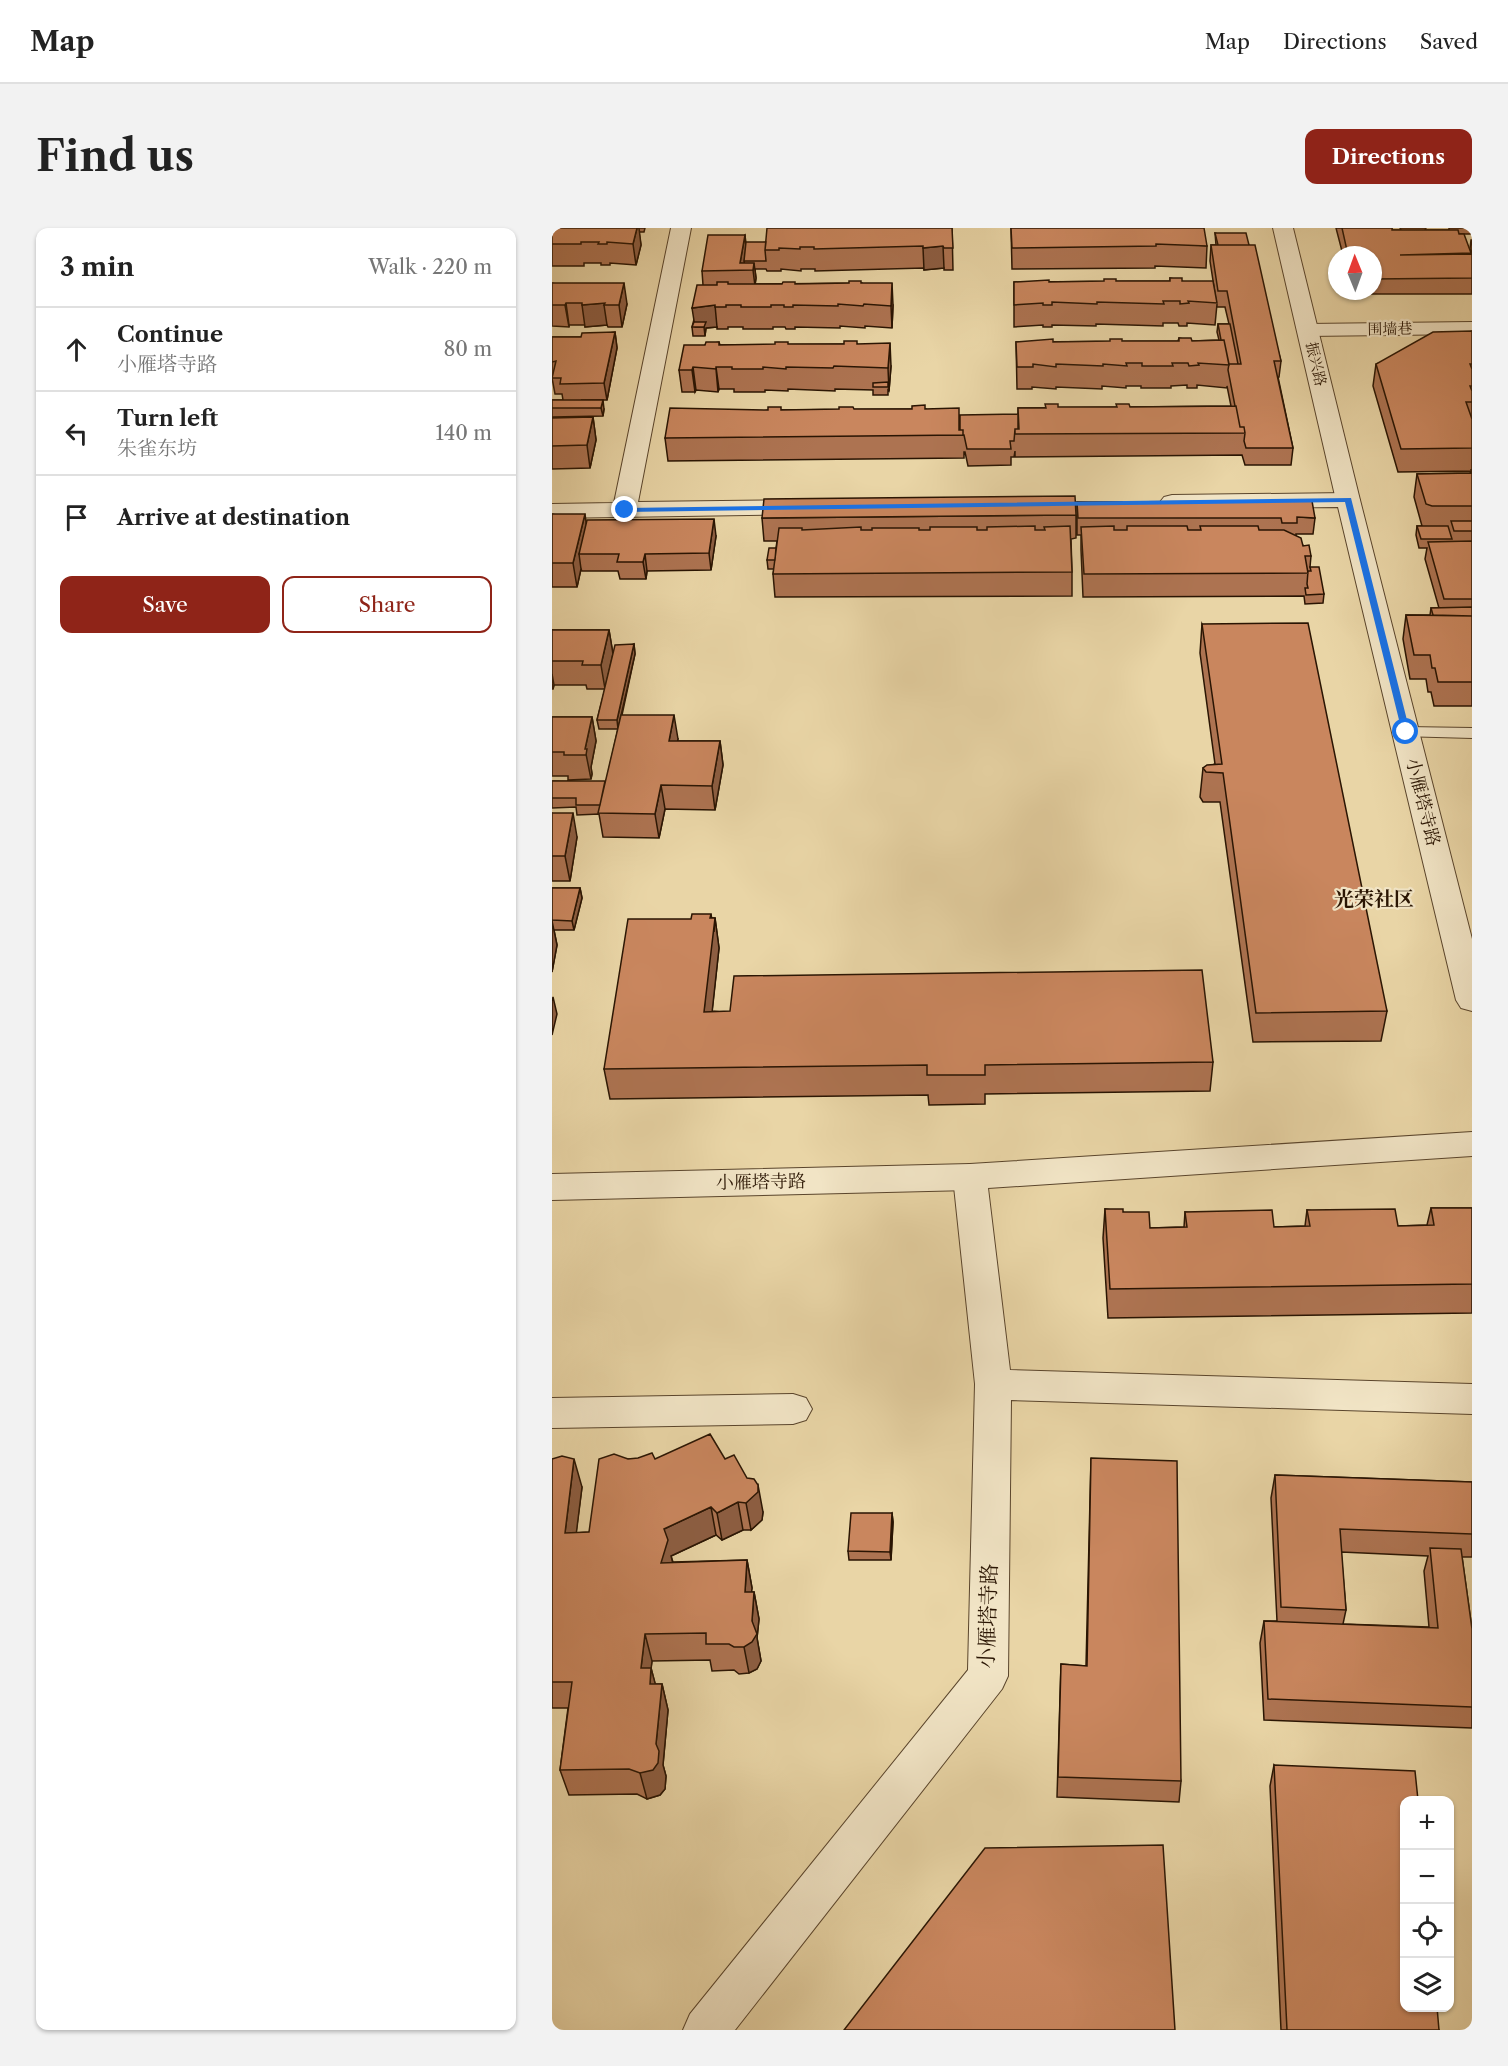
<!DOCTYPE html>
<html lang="en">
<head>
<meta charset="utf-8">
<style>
	body { margin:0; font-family:"Libre Caslon Text","Noto Serif SC",serif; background:#f2f2f2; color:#222 }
	.controls { position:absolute; right:18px; bottom:18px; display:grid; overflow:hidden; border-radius:12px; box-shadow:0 2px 4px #0004 }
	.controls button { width:54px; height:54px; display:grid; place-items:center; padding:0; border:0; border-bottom:2px solid #e0e0e0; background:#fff; color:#222; font:30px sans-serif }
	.compass { position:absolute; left:776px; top:18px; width:54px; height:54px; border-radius:50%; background:#fff; box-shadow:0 2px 4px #0004; rotate:359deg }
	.stop { position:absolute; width:18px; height:18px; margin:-14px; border:4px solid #1a73e8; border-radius:50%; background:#fff }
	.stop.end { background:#1a73e8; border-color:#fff; box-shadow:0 2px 6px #0008 }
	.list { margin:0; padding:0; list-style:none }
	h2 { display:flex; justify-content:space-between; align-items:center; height:78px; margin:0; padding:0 24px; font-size:26px }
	h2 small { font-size:20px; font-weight:400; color:#767676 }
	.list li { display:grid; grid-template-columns:39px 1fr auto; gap:18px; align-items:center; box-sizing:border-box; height:84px; padding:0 24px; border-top:2px solid #e0e0e0 }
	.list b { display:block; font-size:22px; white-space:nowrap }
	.list p { margin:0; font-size:20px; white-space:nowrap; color:#767676 }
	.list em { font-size:20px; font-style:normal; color:#767676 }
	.actions { display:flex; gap:12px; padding:18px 24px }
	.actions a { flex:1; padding:14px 0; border:2px solid #8f2418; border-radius:12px; text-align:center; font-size:21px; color:#8f2418 }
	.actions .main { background:#8f2418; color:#fff }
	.icon { flex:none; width:33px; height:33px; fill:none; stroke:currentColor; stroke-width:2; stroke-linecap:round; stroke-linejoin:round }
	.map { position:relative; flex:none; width:920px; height:1802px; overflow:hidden; border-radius:12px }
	header { display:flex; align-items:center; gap:36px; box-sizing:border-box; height:84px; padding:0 30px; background:#fff; border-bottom:2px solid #e0e0e0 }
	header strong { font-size:28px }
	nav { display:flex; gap:33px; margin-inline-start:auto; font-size:21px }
	.intro { display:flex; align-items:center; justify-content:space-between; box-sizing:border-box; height:144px; padding:0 36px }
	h1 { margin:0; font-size:42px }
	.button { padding:15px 27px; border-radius:12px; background:#8f2418; color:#fff; font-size:21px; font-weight:700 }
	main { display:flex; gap:36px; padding:0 36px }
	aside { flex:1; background:#fff; border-radius:12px; box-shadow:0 2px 4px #0004 }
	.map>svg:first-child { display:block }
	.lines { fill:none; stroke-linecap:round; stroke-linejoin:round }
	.service-casing { stroke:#5a452c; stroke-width:2 }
	.minor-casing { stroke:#5a452c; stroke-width:2 }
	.tertiary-casing { stroke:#5a452c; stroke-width:2 }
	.service { fill:#f1e4c5; fill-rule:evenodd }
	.minor { fill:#f1e4c5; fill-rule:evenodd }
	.tertiary { fill:#f1e4c5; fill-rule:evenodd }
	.wall { fill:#ad7351; stroke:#2a1503; stroke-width:1.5; fill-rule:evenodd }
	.shaded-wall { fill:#8d5e42; stroke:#2a1503; stroke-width:1.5 }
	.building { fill:#c9865e; stroke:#2a1503; stroke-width:1.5 }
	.route { fill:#1a73e8 }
	.labels { text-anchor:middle; stroke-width:4.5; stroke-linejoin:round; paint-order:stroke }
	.far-street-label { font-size:15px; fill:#2a1503; stroke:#f1e4c5 }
	.street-label { font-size:18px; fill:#2a1503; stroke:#f1e4c5 }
	.neighbourhood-label { font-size:20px; font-weight:bold; fill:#2a1503; stroke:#f1e4c5 }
	.near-street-label { font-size:21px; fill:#2a1503; stroke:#f1e4c5 }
</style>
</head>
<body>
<header>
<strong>Map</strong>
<nav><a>Map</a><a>Directions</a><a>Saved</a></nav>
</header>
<div class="intro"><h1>Find us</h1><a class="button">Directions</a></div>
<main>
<aside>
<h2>3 min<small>Walk · 220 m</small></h2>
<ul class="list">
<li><svg class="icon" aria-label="ahead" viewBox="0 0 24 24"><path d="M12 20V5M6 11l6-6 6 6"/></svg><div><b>Continue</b><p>小雁塔寺路</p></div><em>80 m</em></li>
<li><svg class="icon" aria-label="left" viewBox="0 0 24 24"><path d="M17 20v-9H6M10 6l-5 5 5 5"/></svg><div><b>Turn left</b><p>朱雀东坊</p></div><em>140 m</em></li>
<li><svg class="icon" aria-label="arrive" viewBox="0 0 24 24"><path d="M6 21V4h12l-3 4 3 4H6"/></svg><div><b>Arrive at destination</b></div></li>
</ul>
<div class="actions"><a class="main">Save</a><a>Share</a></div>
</aside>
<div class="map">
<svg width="920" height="1802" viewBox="0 0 920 1802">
	<rect width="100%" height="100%" fill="#e9d5a6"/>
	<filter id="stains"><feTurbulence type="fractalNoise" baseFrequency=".00333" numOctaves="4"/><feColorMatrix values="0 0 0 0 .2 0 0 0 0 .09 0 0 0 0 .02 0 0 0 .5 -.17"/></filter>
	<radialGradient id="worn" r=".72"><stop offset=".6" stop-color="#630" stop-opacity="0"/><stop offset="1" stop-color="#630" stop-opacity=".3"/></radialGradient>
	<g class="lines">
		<!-- service casing -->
		<g class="service-casing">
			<path id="service" d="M854 499 920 500V510L848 508 845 504 848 500Z"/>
		</g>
		<!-- minor casing -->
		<g class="minor-casing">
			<path id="minor" d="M119 0H139L86 274 256 272 264 274 268 279 264 284 256 286 0 290V276L62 275Z
				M920 94V106L756 108 748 107 745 102 748 97 756 96Z
				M796 265 804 267 808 272 920 711V783L909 780 904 772 786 279 620 281 612 279 608 274 612 269 620 267Z
				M920 904V928L436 960 458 1142 920 1156V1186L459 1172 456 1448 450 1461 183 1802H131L138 1786 416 1442 423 1156 401 949 406 940 418 936Z
				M241 1166 254 1170 260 1181 254 1192 241 1196 0 1200V1170Z"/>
		</g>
		<!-- tertiary casing -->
		<g class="tertiary-casing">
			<path id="tertiary" d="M721 0H741L808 272 804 277 796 279 788 277 784 272Z
				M418 936 430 940 435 949 430 958 418 962 0 972V946Z"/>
		</g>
		<!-- service -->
		<use href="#service" class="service"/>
		<!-- minor -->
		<use href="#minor" class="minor"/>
		<!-- tertiary -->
		<use href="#tertiary" class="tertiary"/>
	</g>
	<!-- wall -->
	<path class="wall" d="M0 0H93L92 4H87L89 17 84 37 58 35V37H49V35H32V38H0Z
		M400 0 401 42H392V40L372 42V40L263 43V41H249V43L229 41V43H215L214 41H203L204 50 203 56 310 55 341 77 340 100 313 98V100L288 98V100L243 99V101H234L233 99H221V101H191V99H176V101H165V99L154 100 153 108H141L140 99 151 57 150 43 193 7 194 16Z
		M459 0 655 18 654 40 603 38V40L460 41Z
		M784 0H840V2H849L848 0H874L873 2H897V0H920V6H907L919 25V26H920V66H800V63H821V27H791Z
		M663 5 697 17 729 133 727 149H726L741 220 739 237H693L690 227 463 229V223L462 229H459V237L416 238 413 224H412V230L116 233 113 210 216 182 374 181 408 202 466 201V180L679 178 675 158V160L645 157V160H635V157L619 158V160H589V158H574V160L550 158V161L504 159V161L480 159V161H465L464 114 626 113 627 110 640 113 667 112 665 104 666 96H677L673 79H665V76L663 97 635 95V98H627L626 95H611V98L544 96V98L500 97V99H491V97L462 99V54L618 53V50L630 53 664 72 658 33 659 17H664Z
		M919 12H920V26L918 21Z
		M0 55 75 76 70 99H56L55 97 33 99V97H17V99L0 98Z
		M920 103V478H882L879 464H876L874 451H858L851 411 854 387H878L879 380H887L873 331 875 320H867L864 307 865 298H870L862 269 865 246 918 245 919 243 846 244 821 158 824 136Z
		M63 104 65 120 55 172H29L52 181 51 188 0 189V172H11L10 166H3L0 150V109H29Z
		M167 114 168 117 305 116 339 138 337 163 336 162V167H321V162L283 161V163L236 161V163L213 162V164H182V161H167L166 164 144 162 143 164H130L127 142 153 117Z
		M41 189 44 212 38 240 0 241V190Z
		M525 274 763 290 761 306H744V308L759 328 758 339 772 366 771 375 753 376 752 368 531 369 529 322V307H525Z
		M0 286 34 295 164 308 159 342 95 343 94 351H68L66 343H30L29 341 25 359H0Z
		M524 287V310L519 311 520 344V368L223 369 221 346 222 341H216L215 332 224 320 225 313H212L210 290Z
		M650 396 835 783 829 813 701 814 668 574H651L648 569 651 540 663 536 648 425Z
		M0 401V402H57L61 426 82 416 83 426 70 487 126 511 125 513H168L171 537 163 582 113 581 107 610 51 609 47 586 25 587 24 579 0 580V553L54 554 66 501H47L45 492 53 461H35L34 457H2L1 461H0Z
		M0 489H40L44 513 39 539 40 546 39 551 16 552V548H0Z
		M0 585 25 609 18 653H0Z
		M0 660H28L30 670 22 702H2L5 717 0 744Z
		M160 690H163L167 720 160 783 661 834 658 863 433 866V876L377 877 376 867 58 871 52 841Z
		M879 980H920V1085L556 1090 551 1010 553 981 571 984 598 1000 632 999 633 984 722 999 753 998 755 982 846 998 875 997Z
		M539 1230 629 1553 627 1574 505 1569 509 1436 534 1438Z
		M0 1231 30 1259 24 1305 37 1304 76 1231H173L211 1284 210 1292 199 1302H191L170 1312 164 1307 119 1328 121 1334 195 1332 200 1360 199 1364H202L207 1391 205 1410 209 1433 205 1441 197 1445 187 1446 182 1442 160 1443 158 1432 100 1433 99 1440 103 1456H110L116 1482 111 1537 114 1548 113 1561 108 1567 95 1571 85 1566 17 1567 8 1542 16 1480H0Z
		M723 1247 920 1254V1329H910L920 1401V1500L712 1492 708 1415 712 1393H725L719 1270ZM789 1324 876 1328 872 1343 877 1399 791 1396 794 1382Z
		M340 1285 341 1294 339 1332H297L296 1323Z
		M722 1537 887 1802H729L718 1558Z"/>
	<!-- shaded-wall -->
	<path class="shaded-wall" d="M85 0H87L89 17 84 37 81 16Z
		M193 7 194 22 192 36 188 35Z
		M391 18 392 40 372 42 371 20Z
		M202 35 204 50 203 58 201 42Z
		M72 55 75 76 70 99 67 77Z
		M340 55 341 77 340 100 339 78Z
		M14 75 17 97V99L13 77Z
		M53 75 52 77 55 97 33 99 30 77Z
		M163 77 165 99 154 100 153 108 152 99H143L140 80Z
		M63 104 65 120 55 172 52 155Z
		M338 115 339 138 337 163 336 140Z
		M141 139 144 162 143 164 140 142Z
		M164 139 167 161 166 164 164 141Z
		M51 172 52 181 51 188 49 180Z
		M41 189 44 212 38 240 35 217Z
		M33 286 36 309 27 326 29 341 25 359 21 335Z
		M162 291 164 308 159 342 157 325Z
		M93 326 95 343 94 351 91 334Z
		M57 402 61 426 53 461 49 437Z
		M82 416 83 426 66 501 65 492Z
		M0 446 2 457 1 461 0 455Z
		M122 487 126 511 121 537 117 513Z
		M40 489 44 513 39 539 40 546 39 551 33 521Z
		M168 513 171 537 163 582 160 558Z
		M109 557 113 581 107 610 103 586Z
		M21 585 25 609 18 653 13 628Z
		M28 660 30 670 22 702 20 693Z
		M159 686 162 704 163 690 167 720 157 813 152 784Z
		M0 693 5 717 0 744Z
		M1 769 5 786 0 807V773Z
		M22 1231 30 1259 21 1332 13 1305Z
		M206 1257 211 1284 210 1292 199 1302 194 1275Z
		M186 1274 191 1302 170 1312 165 1285Z
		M159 1279 164 1307 119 1328 122 1340 109 1335 112 1301Z
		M340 1285 341 1294 339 1332 338 1324Z
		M195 1332 200 1360 197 1391 193 1364Z
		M202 1364 207 1391 205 1410 209 1433 205 1441 197 1445 192 1419 200 1393Z
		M93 1406 100 1433 96 1466 89 1440Z
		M99 1440 106 1466 98 1456Z
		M110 1456 116 1482 111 1537 114 1548 113 1561 108 1567 95 1571 88 1545 104 1516Z"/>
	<!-- building -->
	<path class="building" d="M0 0H85L81 16 55 14V16H46L47 14H29V16H0Z
		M215 0H400L401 20H392L391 18 371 20V18L262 21V19H248V21L227 20V22H213Z
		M459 0H652L655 18 604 16V18L460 20Z
		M790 0H840V2H906L907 6H912L919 25 848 27 920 26V50L821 51V27H796Z
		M663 5H694L697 17H666Z
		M156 7H193L188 35H202L201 42 150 43Z
		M194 14H214L213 22 214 33H192Z
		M659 17H703L729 133H722L741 220H694L692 213 693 205 692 199H688L684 178H683L676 142 677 136H689L675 63H666Z
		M618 50H630V53H661L665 75 636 73 637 75 628 76V73H611L612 76 545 74V76L500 74V77H491V75L462 77V54L497 52V54L552 53V51H564V53H618Z
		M297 53H309V55H340L339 78 312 76 311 78 286 76V78L241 77V79H232V77H219V79H189V77H174V79H163V77L140 80 145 57H165V54H176V56H230L231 54H243V56L297 55Z
		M0 55H72L67 77H52L53 75 30 77V75H14L13 77H0Z
		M142 94H154L152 99H140Z
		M666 96H678L686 136H677L672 112H669Z
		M920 103V136H918L920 141V158H918L920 163V174H914L920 191V220L849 221 824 136 881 104Z
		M63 104 52 155 8 156 9 150H0L4 133 0 134V109H29L30 105Z
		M627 110H639L640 113 672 112 677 137 646 135 647 137 637 138 636 135H620L621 138H590V135H574L575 138 551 136V138L504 136V139L481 136V139H465L464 114 501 111V114L558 113V111H570V113H627Z
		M292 113H305V116L338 115 336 140 282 138 281 140 234 139V141L211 139V141H180V139H164V141L141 139 140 142H127L132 117H153L154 114H167V117L223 116V114H236V116H292Z
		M336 154V159H321V155Z
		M0 172H51L49 180H0Z
		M493 176H506V179H565L564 176H577L578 179 684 178 688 199H692L693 205 463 206V201H467L466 180H494Z
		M373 177V181L407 180V202H411V207L113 210 118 180 216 182V179H229V182L287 181V179H301L302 181H360V178Z
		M466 186V201H463L462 213H458L459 221H415L412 207H411V202H408V187Z
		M41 189 35 217 0 218V190Z
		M919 242H920V278H880L874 276 865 246 920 245Z
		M523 268 524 287 210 290 212 271Z
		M760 273 763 290 745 289V295H730L729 290H526L525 274Z
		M0 286H33L21 335H0Z
		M162 291 157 325 93 326 91 334H65L67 326H27L35 292Z
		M899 293H920V303H902Z
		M483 298V302H493L492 299 518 298 520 344 221 346 227 300H250V302L309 299V302H320V300H367V302H378V299H425V302H435V299Z
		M562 298V302H575V298H635L636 302H649L648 298H706L707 302H732L749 310 751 318 757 317 759 328H753L756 345 532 346 529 299Z
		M865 298H896L900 311H869Z
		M920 313V371H892L876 314Z
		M217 320H224L223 332H215Z
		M758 339H767L772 366 754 367 753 360H756L755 356 756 343H759Z
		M920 379V388L881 387 879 380Z
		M854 387 920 388V454H886L883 440H880L878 427H862Z
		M756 395 835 783 704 785 671 545 654 544 651 540 655 537 670 536 650 396Z
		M0 402H57L49 437H30L31 433H0Z
		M82 416 65 492H45L63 417Z
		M69 487H122L117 513H168L160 558 109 557 103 586 46 585Z
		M0 489H40L33 521H35L34 527H12V524H0Z
		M0 553H53L48 577H24V570H0Z
		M0 585H21L13 628H0Z
		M0 660H28L20 693 0 692Z
		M140 686H159L158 690H163L152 784 178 783 182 748 650 742 661 834 433 837V847H375V837L52 841 76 691H139Z
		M879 980H920V1056L558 1061 553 981H571V984H597L598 1000 635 999 633 984 720 982 722 999 758 998 755 982 843 981 846 998 882 997Z
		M158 1206 173 1231 182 1227 195 1250 202 1251 206 1257V1264L194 1275 186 1274 165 1285 159 1279 112 1301 116 1312 109 1335 195 1332 193 1364H202L200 1393 205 1406 200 1414 192 1419H182L177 1416H154V1405L93 1406 89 1440H99L98 1456H110L104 1516 107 1523 106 1535 101 1542 88 1545 77 1541 8 1542 20 1454H0V1231L10 1228 22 1231 13 1305 37 1304 47 1231 62 1226 76 1231 86 1230 100 1225 103 1231Z
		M539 1230 625 1233 629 1553 506 1549 509 1436 535 1438Z
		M723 1247 920 1254V1306L788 1301 794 1382 729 1379Z
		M299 1285H340L338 1324 296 1323Z
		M878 1320 909 1321 920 1401V1479L716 1471 712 1393 886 1400Z
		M722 1537 863 1543 866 1572H852V1779H885L887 1802H735Z
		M611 1617 623 1802H292L433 1620Z"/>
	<!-- route -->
	<path class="route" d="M799 270 858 504 854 507 850 504 793 274 73 284 70 282 73 280Z"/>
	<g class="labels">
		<!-- far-street labels -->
		<g class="far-street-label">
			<text transform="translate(838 101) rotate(-1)" y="5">围墙巷</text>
			<text transform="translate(764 136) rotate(77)" y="5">振兴路</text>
		</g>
		<!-- street labels -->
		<g class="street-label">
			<text transform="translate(871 574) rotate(76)" y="6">小雁塔寺路</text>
			<text transform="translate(209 954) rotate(-1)" y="6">小雁塔寺路</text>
		</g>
		<!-- neighbourhood labels -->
		<g class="neighbourhood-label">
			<text x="822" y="678">光荣社区</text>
		</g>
		<!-- near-street labels -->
		<g class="near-street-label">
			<text transform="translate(436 1388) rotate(-88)" y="7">小雁塔寺路</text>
		</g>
	</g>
	<rect width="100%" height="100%" filter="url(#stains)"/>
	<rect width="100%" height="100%" fill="url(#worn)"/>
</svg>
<div class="controls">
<button>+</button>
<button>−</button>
<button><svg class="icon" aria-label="locate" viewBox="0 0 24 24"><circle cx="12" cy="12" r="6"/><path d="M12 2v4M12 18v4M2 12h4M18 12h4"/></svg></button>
<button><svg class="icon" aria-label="layers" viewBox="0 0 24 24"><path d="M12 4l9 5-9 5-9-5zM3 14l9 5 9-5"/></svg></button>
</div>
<svg class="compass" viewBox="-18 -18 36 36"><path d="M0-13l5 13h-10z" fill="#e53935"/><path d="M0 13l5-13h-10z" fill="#767676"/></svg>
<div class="stop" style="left:854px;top:504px"></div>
<div class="stop end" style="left:73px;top:282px"></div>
</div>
</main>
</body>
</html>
